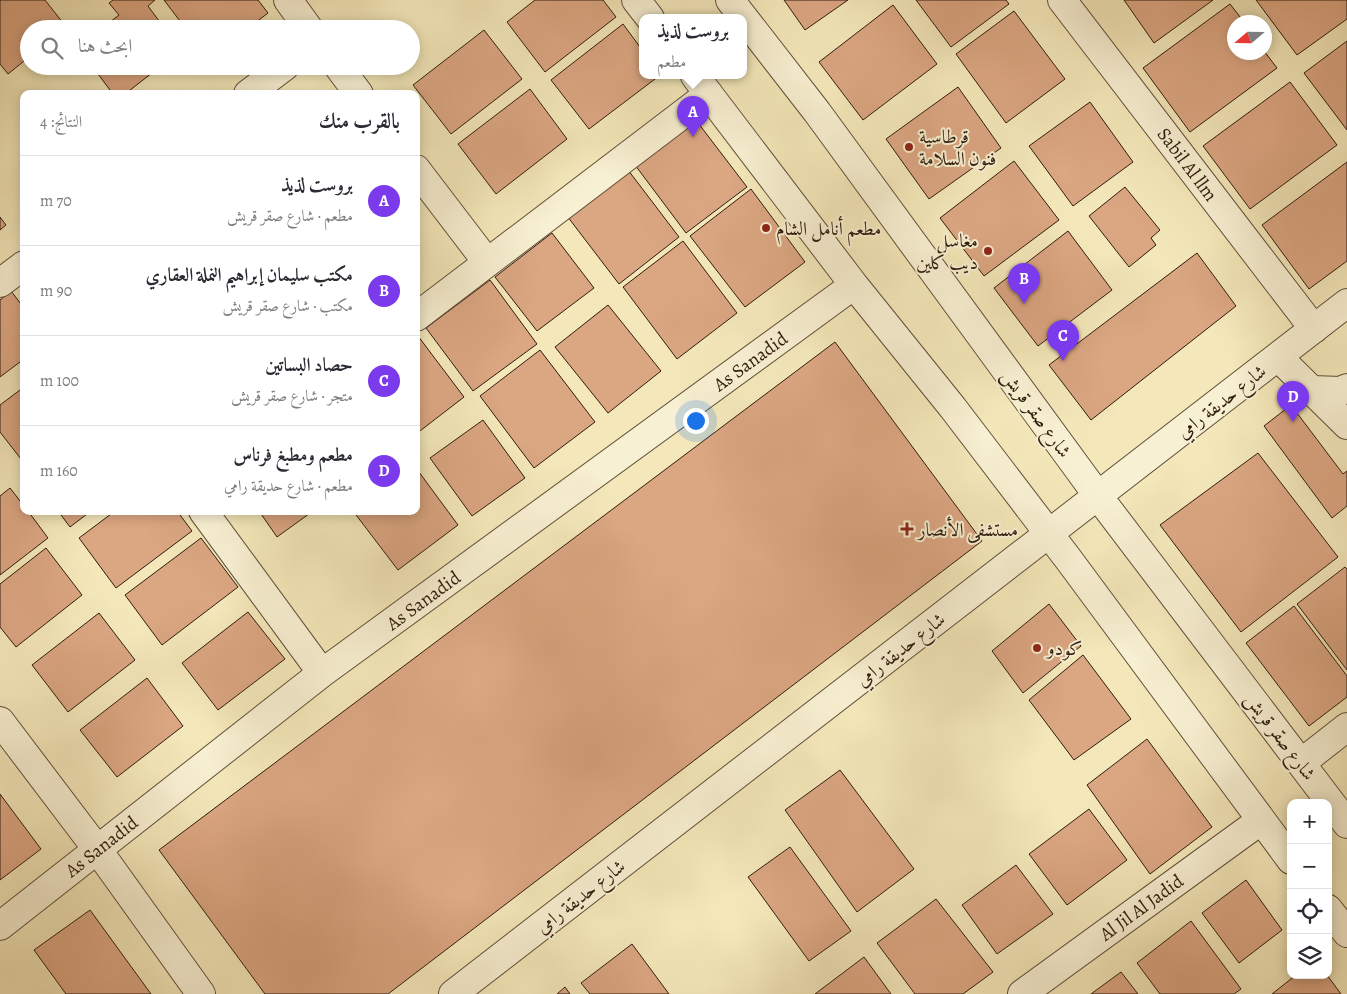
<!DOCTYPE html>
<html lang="ar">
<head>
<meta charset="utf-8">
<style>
	body { margin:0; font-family:Alegreya,Amiri,serif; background:#f7f7f7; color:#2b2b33; direction:rtl }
	.controls { position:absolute; right:15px; bottom:15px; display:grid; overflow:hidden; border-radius:10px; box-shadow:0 2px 12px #0003 }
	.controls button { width:45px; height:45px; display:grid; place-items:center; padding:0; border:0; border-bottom:1px solid #e1e1e2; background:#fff; color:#2b2b33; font:25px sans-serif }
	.compass { position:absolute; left:1227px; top:15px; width:45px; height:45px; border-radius:50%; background:#fff; box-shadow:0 2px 12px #0003; rotate:250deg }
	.you { position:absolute; left:695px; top:420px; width:18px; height:18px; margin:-12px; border:4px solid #fff; border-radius:50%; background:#1a73e8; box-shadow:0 0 0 8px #1a73e833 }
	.badge { display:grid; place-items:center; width:32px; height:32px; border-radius:50%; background:#7c3aed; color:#fff; font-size:16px; font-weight:700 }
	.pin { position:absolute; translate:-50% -41px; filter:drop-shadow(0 1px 2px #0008) }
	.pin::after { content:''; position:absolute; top:26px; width:18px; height:15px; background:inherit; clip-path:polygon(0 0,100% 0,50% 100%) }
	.popup { position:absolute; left:639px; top:14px; width:108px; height:65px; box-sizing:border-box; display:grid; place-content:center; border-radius:10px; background:#fff; filter:drop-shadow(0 1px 4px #0005); font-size:16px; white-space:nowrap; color:#7c7c81 }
	.popup b { font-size:19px; color:#2b2b33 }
	.popup::after { content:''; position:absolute; left:50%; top:100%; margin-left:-10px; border:10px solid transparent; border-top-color:#fff }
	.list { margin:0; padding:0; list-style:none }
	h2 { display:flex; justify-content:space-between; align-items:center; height:65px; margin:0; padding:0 20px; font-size:21px }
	h2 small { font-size:16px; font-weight:400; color:#7c7c81 }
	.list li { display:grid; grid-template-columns:32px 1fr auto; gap:15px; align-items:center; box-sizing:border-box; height:90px; padding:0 20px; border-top:1px solid #e1e1e2 }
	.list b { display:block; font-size:19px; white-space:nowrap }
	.list p { margin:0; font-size:16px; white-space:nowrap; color:#7c7c81 }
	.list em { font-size:16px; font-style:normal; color:#7c7c81 }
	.icon { flex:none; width:28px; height:28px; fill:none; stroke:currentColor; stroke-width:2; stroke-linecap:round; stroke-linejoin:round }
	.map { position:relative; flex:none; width:1347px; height:994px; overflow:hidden; direction:ltr }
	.search { position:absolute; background:#fff; box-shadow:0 2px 12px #0003; left:20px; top:20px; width:400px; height:55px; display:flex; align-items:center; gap:12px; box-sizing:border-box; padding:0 18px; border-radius:28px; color:#7c7c81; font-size:19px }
	.panel { position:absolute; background:#fff; box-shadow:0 2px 12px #0003; left:20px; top:90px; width:400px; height:425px; border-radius:10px; direction:rtl }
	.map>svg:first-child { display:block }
	.building { fill:#dba682; stroke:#301c0e }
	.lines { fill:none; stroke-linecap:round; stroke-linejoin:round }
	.minor-casing { stroke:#614f39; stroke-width:30 }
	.minor { stroke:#f8f0d2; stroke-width:28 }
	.poi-dot { fill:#8f2418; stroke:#f8f0d2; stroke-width:2 }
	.labels { text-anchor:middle; stroke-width:4; stroke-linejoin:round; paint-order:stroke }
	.poi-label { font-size:19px; fill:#301c0e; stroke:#f8f0d2; text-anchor:start }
	.street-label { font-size:19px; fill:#301c0e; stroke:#f8f0d2 }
</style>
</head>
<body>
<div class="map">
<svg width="1347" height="994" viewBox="0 0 1347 994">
	<rect width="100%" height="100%" fill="#f4e8ba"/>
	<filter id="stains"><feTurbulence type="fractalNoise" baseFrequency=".004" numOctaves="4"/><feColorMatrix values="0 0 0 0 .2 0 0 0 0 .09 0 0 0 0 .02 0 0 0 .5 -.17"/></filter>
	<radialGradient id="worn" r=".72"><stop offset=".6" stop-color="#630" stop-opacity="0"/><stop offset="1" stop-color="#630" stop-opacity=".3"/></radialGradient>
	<!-- building -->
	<path class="building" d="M0 0H45L67 28 29 29V57L8 74 0 64Z
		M113 0H155L148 6 165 29H101L119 15 109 3Z
		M164 0H258L268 13 247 29H186Z
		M535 0H603L616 17 545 72 507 22Z
		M784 0H848L805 30Z
		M916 0H1006L1009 4 951 47Z
		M1124 0H1213L1154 43Z
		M1256 0H1347V19L1297 55Z
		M1230 4 1244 22H1234V52H1264V51L1277 68 1190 132 1143 68Z
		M893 5 937 64 863 120 819 62Z
		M1014 11 1065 79 1006 123 956 54Z
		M623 24 643 51V76H659L589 129 551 80Z
		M484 30 522 79 451 134 413 85Z
		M1347 41V130L1304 73Z
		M92 66H161L125 94H113Z
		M1290 82 1337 145 1250 209 1203 146Z
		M958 87 1001 148 929 199 886 139Z
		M530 89 567 139 496 194 458 144Z
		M1090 102 1133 162 1073 206 1029 146Z
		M692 115 747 187 686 233 632 161Z
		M1014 161 1059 220 984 276 940 218Z
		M1347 162V261L1309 289 1262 225Z
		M625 166 679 237 619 284 564 212Z
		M1125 187 1160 230 1151 238 1156 245 1129 267 1089 216Z
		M751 189 805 262 745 307 690 236Z
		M0 217 6 225 0 230Z
		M1068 231 1112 290 1038 346 994 288Z
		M552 233 594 288 537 331 495 277Z
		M683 241 737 313 677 359 623 287Z
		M1197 253 1236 306 1091 420 1049 365Z
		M490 280 537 344 473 391 426 328Z
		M11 291 24 308V359L0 377V300Z
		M608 305 661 371 608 413 555 347Z
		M418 336 464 397 416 434V337Z
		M835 342 982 541 388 994H265L159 850Z
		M540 350 595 422 534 468 480 396Z
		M24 387V463L0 432V405Z
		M1291 405 1343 474 1347 471V506L1332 518 1264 426Z
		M483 420 525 478 472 516 430 458Z
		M1258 453 1338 557 1241 632 1160 525Z
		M416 468 458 525 398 570 353 511H416Z
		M10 488 24 506V511H28L48 538 0 575V496Z
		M58 511H91L70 527Z
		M115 511H177L192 531 116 588 79 538Z
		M259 511H313L277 537Z
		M201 538 238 587 162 645 125 595Z
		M46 548 82 595 16 647 0 627V584Z
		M1345 567 1347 569V670L1297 604Z
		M1049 604 1081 646 1023 693 992 651Z
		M1294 606 1347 676V697L1309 726 1246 643Z
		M248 612 285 659 218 710 182 663Z
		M99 613 135 660 68 712 32 665Z
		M1083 655 1131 719 1074 760 1029 700Z
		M147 678 183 726 117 777 80 730Z
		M1147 739 1212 827 1150 874 1087 785Z
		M840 770 914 869 857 912 785 810Z
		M0 794 41 849 0 880Z
		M1089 809 1127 860 1067 905 1029 854Z
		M790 847 851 931 809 961 748 877Z
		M1016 865 1053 914 997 954 962 905Z
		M1246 880 1282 930 1239 963 1202 913Z
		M936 899 993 972 963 994H915L877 943Z
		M90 910 151 994H66L34 950Z
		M1191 921 1241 989 1234 994H1160L1137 963Z
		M632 944 669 994H590L581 983Z
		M864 957 891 994H815Z
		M1121 972 1138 994H1091Z
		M1296 975H1327L1341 994H1272Z
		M565 987 570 994H557Z"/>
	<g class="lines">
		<!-- minor casing -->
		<g class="minor-casing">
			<path id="minor" d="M288 0 309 29
				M636 0 650 18
				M730 0 817 112 1098 496 1347 824
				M1062 0 1314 329
				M338 66 359 94
				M695 76 854 285 953 408 1069 560 1291 860
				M248 94 285 66
				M416 169 487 262
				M0 283 24 265
				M416 317 709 94
				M1278 357 1347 425
				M1312 390 1341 391 1347 388
				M203 511 322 673
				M0 721 97 849 201 994
				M1301 763 1347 727
				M1328 909 1347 933
				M0 926 322 673 854 285
				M453 994 1347 303
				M1022 994 1260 821"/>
		</g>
		<!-- minor -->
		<use href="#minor" class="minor"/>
	</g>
	<!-- markers -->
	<g class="poi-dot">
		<circle cx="909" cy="147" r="5"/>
		<circle cx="766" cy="228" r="5"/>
		<circle cx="988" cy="251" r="5"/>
		<path d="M904.5 521.5h5v5h5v5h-5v5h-5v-5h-5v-5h5z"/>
		<circle cx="1037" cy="648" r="5"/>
	</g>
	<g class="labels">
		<!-- poi labels -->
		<g class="poi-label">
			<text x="919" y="143">قرطاسية<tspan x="919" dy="22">فنون السلامة</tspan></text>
			<text x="776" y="235">مطعم أنامل الشام</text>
			<text x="978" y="247" text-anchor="end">مغاسل<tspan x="978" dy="22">ديب كلين</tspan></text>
			<text x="918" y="536">مستشفى الأنصار</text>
			<text x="1047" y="655">كودو</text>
		</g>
		<!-- street labels -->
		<g class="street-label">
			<text transform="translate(1188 164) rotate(53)" y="7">Sabil Al llm</text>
			<text transform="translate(750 361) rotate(-36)" y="7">As Sanadid</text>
			<text transform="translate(1221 401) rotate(-38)" y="7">شارع حديقة رامي</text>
			<text transform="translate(1037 413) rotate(54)" y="7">شارع صقر قريش</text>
			<text transform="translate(423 600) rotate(-36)" y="7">As Sanadid</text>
			<text transform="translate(900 649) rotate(-38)" y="7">شارع حديقة رامي</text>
			<text transform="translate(1281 736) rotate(53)" y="7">شارع صقر قريش</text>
			<text transform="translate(101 846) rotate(-38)" y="7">As Sanadid</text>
			<text transform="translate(580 896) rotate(-38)" y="7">شارع حديقة رامي</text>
			<text transform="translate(1141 907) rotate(-36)" y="7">Al Jil Al Jadid</text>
		</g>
	</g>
	<rect width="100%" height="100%" filter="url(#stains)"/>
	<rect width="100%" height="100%" fill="url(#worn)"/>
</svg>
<div class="controls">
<button>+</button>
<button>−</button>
<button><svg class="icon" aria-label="locate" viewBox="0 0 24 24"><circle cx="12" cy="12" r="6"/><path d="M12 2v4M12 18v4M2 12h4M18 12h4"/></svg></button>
<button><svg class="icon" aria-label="layers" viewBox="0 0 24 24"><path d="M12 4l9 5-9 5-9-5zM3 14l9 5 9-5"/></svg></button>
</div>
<svg class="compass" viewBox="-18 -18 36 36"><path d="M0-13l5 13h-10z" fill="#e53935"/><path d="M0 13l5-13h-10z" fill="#7c7c81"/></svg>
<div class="you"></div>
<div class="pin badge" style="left:693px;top:137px">A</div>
<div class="popup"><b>بروست لذيذ</b>مطعم</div>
<div class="pin badge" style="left:1024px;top:304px">B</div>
<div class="pin badge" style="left:1063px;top:361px">C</div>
<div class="pin badge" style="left:1293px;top:422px">D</div>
<div class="search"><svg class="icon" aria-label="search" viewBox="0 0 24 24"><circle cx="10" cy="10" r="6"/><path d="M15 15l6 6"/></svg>ابحث هنا</div>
<section class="panel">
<h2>بالقرب منك<small>النتائج: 4</small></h2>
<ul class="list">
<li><span class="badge">A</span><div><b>بروست لذيذ</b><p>مطعم · شارع صقر قريش</p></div><em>70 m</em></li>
<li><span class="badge">B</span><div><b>مكتب سليمان إبراهيم النملة العقاري</b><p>مكتب · شارع صقر قريش</p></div><em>90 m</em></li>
<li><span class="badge">C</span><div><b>حصاد البساتين</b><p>متجر · شارع صقر قريش</p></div><em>100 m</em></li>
<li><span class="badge">D</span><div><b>مطعم ومطبغ فرناس</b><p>مطعم · شارع حديقة رامي</p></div><em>160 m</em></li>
</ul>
</section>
</div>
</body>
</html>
